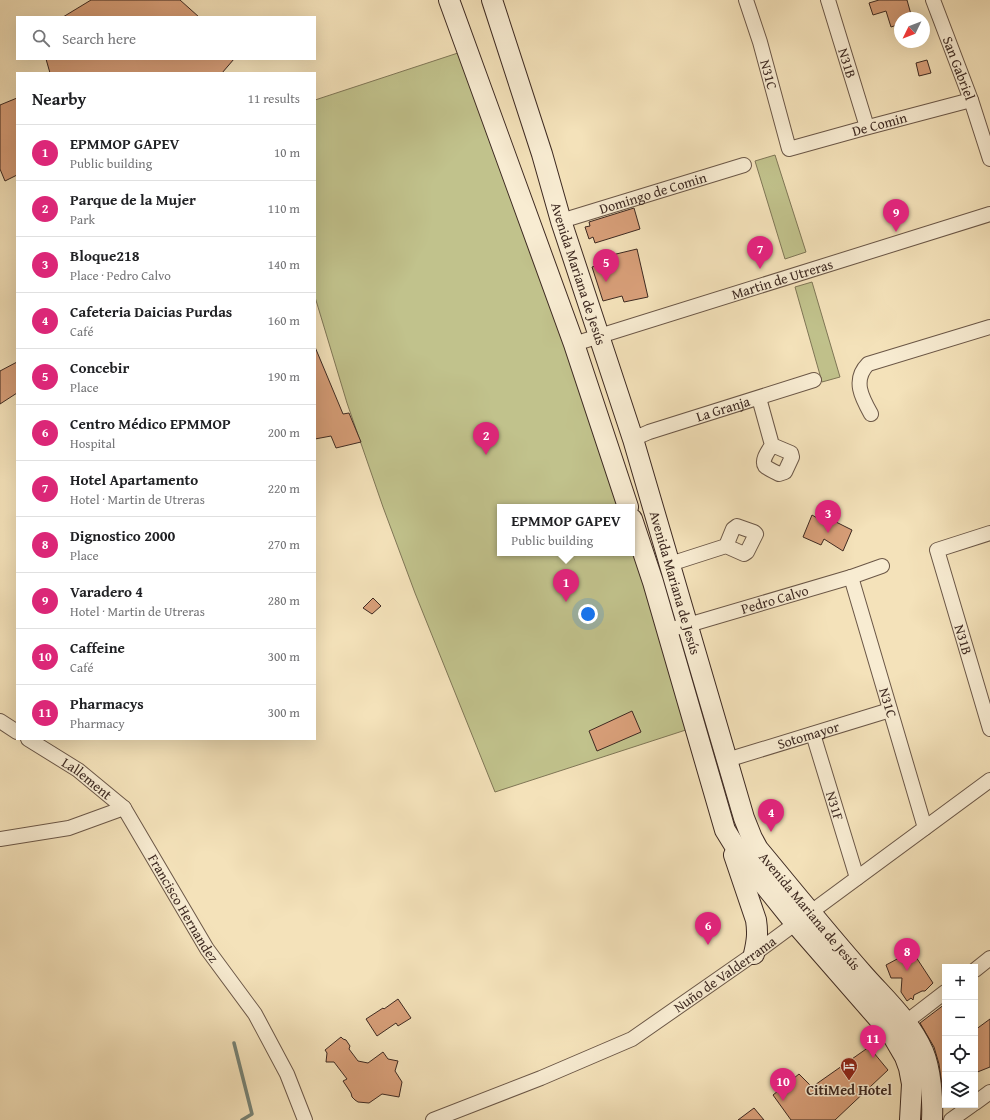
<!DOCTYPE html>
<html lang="en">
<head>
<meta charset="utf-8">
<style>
	body { margin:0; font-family:"Gentium Book Plus",serif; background:#f6f6f6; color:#202124 }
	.controls { position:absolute; right:12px; bottom:12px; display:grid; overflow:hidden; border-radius:0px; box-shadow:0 4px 16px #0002 }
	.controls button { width:36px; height:36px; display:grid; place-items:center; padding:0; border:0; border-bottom:1px solid #e0e0e0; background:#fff; color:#202124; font:20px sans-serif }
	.compass { position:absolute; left:894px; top:12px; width:36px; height:36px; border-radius:50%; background:#fff; box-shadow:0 4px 16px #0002; rotate:227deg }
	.you { position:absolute; left:588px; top:614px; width:14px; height:14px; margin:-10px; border:3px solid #fff; border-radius:50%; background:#1a73e8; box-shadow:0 0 0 6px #1a73e833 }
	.badge { display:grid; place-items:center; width:26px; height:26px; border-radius:50%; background:#db2777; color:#fff; font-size:13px; font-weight:700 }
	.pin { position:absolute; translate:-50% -33px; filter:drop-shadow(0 1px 2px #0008) }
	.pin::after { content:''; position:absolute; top:21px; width:14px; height:12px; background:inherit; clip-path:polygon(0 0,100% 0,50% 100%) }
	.popup { position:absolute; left:497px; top:504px; width:138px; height:52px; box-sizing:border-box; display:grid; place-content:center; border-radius:0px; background:#fff; filter:drop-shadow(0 1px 3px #0005); font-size:13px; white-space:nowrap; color:#757577 }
	.popup b { font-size:15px; color:#202124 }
	.popup::after { content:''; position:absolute; left:50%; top:100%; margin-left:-8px; border:8px solid transparent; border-top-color:#fff }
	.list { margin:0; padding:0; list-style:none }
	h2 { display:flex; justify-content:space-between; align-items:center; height:52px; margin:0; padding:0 16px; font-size:17px }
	h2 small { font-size:13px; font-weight:400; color:#757577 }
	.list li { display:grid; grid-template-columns:26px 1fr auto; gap:12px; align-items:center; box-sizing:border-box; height:56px; padding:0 16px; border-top:1px solid #e0e0e0 }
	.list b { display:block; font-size:15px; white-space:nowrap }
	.list p { margin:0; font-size:13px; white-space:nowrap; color:#757577 }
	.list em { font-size:13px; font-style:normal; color:#757577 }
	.icon { flex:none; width:22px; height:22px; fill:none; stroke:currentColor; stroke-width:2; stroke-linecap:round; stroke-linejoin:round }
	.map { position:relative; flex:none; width:990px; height:1120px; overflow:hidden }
	.search { position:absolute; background:#fff; box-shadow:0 4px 16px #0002; left:16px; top:16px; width:300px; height:44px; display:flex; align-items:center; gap:10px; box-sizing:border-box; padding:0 14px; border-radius:0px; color:#757577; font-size:15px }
	.panel { position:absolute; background:#fff; box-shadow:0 4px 16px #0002; left:16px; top:72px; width:300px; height:668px; border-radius:0px }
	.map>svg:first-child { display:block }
	.green { fill:#c1c28c; stroke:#7f7656 }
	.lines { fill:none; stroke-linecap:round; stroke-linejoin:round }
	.stream { stroke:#768275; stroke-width:3.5 }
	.building { fill:#d89f79; stroke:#3d2921 }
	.street-casing { stroke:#6b5747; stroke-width:16 }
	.secondary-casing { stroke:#3d2921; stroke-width:22 }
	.street { stroke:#f8ecd2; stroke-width:14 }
	.secondary { stroke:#f8ecd2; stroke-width:20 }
	.labels { text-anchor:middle; stroke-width:3; stroke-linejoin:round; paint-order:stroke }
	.street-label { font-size:14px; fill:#3d2921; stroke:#f8ecd2 }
	.poi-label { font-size:14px; font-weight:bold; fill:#3d2921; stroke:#f8ecd2 }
</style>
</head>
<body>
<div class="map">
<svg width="990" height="1120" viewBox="0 0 990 1120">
	<rect width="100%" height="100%" fill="#f4e2ba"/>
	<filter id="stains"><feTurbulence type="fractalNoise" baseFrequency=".005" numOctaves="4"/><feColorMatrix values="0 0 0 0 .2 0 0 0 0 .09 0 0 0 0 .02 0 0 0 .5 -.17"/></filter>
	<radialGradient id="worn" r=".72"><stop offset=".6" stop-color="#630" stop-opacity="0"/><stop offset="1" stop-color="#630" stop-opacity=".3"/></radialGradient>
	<!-- green -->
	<path class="green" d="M467 50 624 507H500V553H632V533L695 727 495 792 415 593 383 507 347 403 315 297V100Z
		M775 155 806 252 785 259 755 161Z
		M812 282 840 377 822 382 795 287Z"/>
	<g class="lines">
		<!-- stream -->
		<path class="stream" d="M234 1043 252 1114 242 1120"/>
	</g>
	<!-- building -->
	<path class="building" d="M91 0H180L199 17H63Z
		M879 0H907L912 18H900V24L891 27 886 11 873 15 869 3Z
		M46 59H234L222 73H50Z
		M927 60 931 73 919 76 916 63Z
		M17 98V175L5 181 0 169V105Z
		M634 208 640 229 595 243 593 237 589 239 585 227 590 226 589 222Z
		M637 249 648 297 624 302 622 296 603 301 592 267 613 261 612 255Z
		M315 347 343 414 349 413 361 442 336 448 331 436 315 439Z
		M17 362V393L0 404V371Z
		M812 515 831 526 834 521 852 530 843 551 824 539 821 545 803 537Z
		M373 598 381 606 372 614 363 608Z
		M632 711 641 732 597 751 589 731Z
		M912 951 933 983 925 991H922L914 995 913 1000 911 998 907 1001 901 992 902 978H891L886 965Z
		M398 999 411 1018 398 1026 396 1023 377 1036 366 1019 383 1008 384 1009Z
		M945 1004V1089H944L942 1085 939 1064 934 1047 920 1023Z
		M990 1019V1067L975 1073V1030Z
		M341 1037 343 1039 346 1040 350 1046 349 1049 358 1061 368 1063 383 1052 388 1059 398 1061 395 1071 402 1082 399 1097 382 1094 369 1103 358 1102 355 1100 352 1097 351 1093 343 1081 347 1079 334 1062H326L327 1053 325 1050Z
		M869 1047 888 1070 835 1120H791L773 1095 799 1074 812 1087Z
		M754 1108 764 1120H738Z"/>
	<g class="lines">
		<!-- street casing -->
		<g class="street-casing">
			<g id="street">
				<path id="s1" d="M746 0 760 42 789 149 861 129 971 100"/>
				<path id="s2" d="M828 0 867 127"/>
				<path id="s3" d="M933 0 971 100 990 159"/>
				<path id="s4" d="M561 221 744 165"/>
				<path id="s5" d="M574 344 990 214"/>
				<path d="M759 398 772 445C769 450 761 460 765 466 768 469 775 472 779 474L785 472 792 457 791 453 772 445"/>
				<path d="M871 414C862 398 852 380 868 364L990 327"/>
				<path id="s6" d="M633 439 649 432 814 380"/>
				<path id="s7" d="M990 533 937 550 990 729"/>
				<path d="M670 564 726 546 744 554 747 552 756 534 754 532 737 526 733 529 726 546"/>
				<path id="s8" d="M851 577 925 828"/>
				<path id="s9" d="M667 630 688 625 851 577 882 566"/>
				<path d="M0 721 17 732"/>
				<path id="s10" d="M813 734 857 878"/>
				<path id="s11" d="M28 739 78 770 124 808"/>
				<path id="s12" d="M727 760 890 710"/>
				<path id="s13" d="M0 839 69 828 124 808 207 949 255 1014 287 1074 305 1120"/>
				<path d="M975 970 990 958"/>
				<path d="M906 1022 945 992"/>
				<path d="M975 1103 990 1092"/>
				<path id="s14" d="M433 1120 541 1078 632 1039 754 954 990 780"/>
				<path d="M951 1120 972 1105"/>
			</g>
		</g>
		<!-- secondary casing -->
		<g class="secondary-casing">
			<g id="secondary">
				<path d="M449 0 574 344 628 507"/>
				<path id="s15" d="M492 0 542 154 561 221 633 439 744 818 752 838 758 849C793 891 827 933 863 974 885 999 909 1020 923 1051 931 1070 933 1099 932 1120"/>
				<path d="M632 519 653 582 725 830 741 856 795 923 891 1033 905 1057 909 1068 912 1084 910 1120"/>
				<path d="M734 855 756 920C758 933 757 941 754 954"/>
			</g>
		</g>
		<!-- street -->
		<use href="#street" class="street"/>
		<!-- secondary -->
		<use href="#secondary" class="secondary"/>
	</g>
	<!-- icons -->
	<defs>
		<g id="hotel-pin" transform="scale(0.9)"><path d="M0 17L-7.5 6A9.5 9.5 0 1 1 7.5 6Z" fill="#8f2418" stroke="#f8ecd2"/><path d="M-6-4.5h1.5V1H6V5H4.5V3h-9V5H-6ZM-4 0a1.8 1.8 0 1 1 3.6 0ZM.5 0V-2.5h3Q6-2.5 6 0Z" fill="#fff"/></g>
	</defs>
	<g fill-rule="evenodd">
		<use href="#hotel-pin" x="849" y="1066"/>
	</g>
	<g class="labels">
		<!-- street labels -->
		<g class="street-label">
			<text dy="5" stroke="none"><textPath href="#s2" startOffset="66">N31B</textPath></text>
			<text dy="5" stroke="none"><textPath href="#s3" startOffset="73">San Gabriel</textPath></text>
			<text dy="5" stroke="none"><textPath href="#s1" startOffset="78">N31C</textPath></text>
			<text dy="5" stroke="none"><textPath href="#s1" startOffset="249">De Comin</textPath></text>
			<text dy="5" stroke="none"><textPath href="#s4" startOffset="96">Domingo de Comin</textPath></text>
			<text dy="5" stroke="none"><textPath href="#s15" startOffset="287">Avenida Mariana de Jesús</textPath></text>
			<text dy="5" stroke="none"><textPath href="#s5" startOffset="218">Martin de Utreras</textPath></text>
			<text dy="5" stroke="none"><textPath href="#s6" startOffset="95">La Granja</textPath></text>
			<text dy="5" stroke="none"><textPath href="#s15" startOffset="611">Avenida Mariana de Jesús</textPath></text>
			<text dy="5" stroke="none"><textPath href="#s9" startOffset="112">Pedro Calvo</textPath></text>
			<text dy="5" stroke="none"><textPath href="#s7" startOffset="149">N31B</textPath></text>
			<text dy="5" stroke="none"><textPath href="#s8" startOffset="131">N31C</textPath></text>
			<text dy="5" stroke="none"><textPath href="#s12" startOffset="85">Sotomayor</textPath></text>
			<text dy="5" stroke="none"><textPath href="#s11" startOffset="71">Lallement</textPath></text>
			<text dy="5" stroke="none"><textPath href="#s10" startOffset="75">N31F</textPath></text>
			<text dy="5" stroke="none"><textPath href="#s13" startOffset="245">Francisco Hernandez</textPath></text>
			<text dy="5" stroke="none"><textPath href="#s15" startOffset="971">Avenida Mariana de Jesús</textPath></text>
			<text dy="5" stroke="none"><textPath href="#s14" startOffset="328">Nuño de Valderrama</textPath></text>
		</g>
		<!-- poi labels -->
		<g class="poi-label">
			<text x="849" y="1095">CitiMed Hotel</text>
		</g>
	</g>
	<rect width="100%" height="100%" filter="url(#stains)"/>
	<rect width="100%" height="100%" fill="url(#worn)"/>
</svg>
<div class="controls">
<button>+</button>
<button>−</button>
<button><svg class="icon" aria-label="locate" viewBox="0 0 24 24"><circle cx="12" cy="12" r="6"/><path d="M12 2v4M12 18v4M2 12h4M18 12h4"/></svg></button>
<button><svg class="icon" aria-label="layers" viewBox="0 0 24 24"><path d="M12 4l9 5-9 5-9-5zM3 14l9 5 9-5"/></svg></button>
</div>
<svg class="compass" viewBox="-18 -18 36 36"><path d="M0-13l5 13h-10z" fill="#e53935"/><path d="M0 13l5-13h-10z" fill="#757577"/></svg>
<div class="you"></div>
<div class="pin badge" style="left:566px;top:602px">1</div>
<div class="popup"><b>EPMMOP GAPEV</b>Public building</div>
<div class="pin badge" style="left:486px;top:455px">2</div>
<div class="pin badge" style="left:828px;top:533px">3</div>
<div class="pin badge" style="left:771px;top:832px">4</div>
<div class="pin badge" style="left:606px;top:282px">5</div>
<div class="pin badge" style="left:708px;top:945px">6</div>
<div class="pin badge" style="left:760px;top:269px">7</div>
<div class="pin badge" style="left:907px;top:971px">8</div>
<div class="pin badge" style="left:896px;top:232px">9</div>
<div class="pin badge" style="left:783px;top:1101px">10</div>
<div class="pin badge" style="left:873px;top:1058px">11</div>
<div class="search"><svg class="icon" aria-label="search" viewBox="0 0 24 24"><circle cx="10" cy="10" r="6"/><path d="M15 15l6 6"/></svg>Search here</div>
<section class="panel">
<h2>Nearby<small>11 results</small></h2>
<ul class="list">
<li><span class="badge">1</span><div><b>EPMMOP GAPEV</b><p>Public building</p></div><em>10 m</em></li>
<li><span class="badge">2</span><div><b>Parque de la Mujer</b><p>Park</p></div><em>110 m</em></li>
<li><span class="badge">3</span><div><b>Bloque218</b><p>Place · Pedro Calvo</p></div><em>140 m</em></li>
<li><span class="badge">4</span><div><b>Cafeteria Daicias Purdas</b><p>Café</p></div><em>160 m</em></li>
<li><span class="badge">5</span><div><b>Concebir</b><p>Place</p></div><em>190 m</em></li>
<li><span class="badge">6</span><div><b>Centro Médico EPMMOP</b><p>Hospital</p></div><em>200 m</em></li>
<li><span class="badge">7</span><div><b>Hotel Apartamento</b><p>Hotel · Martin de Utreras</p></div><em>220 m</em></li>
<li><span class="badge">8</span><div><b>Dignostico 2000</b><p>Place</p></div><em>270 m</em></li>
<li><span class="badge">9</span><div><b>Varadero 4</b><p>Hotel · Martin de Utreras</p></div><em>280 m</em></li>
<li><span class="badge">10</span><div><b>Caffeine</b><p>Café</p></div><em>300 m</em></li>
<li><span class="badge">11</span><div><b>Pharmacys</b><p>Pharmacy</p></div><em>300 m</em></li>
</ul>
</section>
</div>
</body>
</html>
